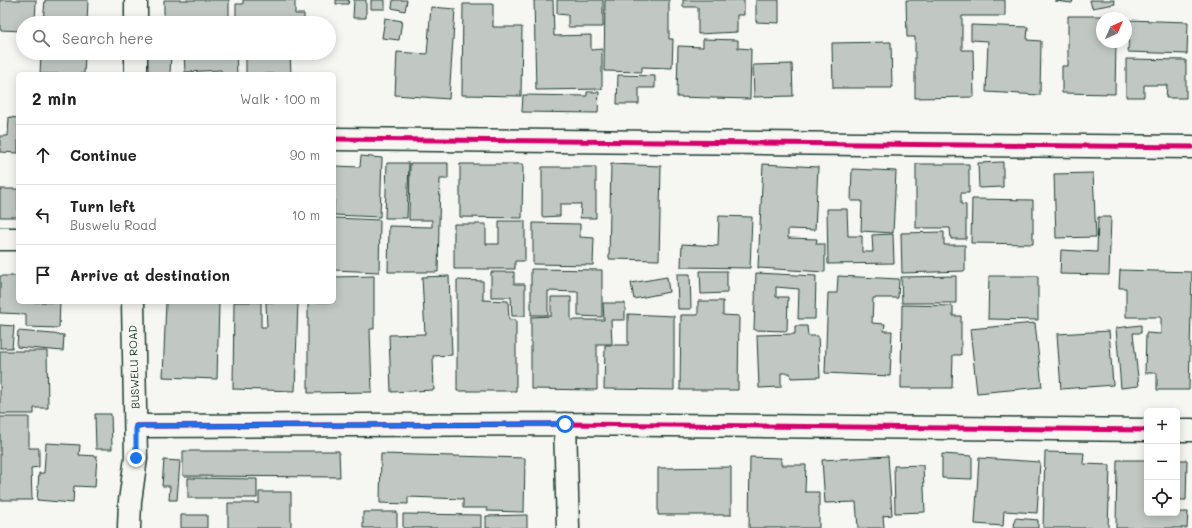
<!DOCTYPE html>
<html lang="en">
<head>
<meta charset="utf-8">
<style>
	body { margin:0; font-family:Mali,sans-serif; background:#f6f6f6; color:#222 }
	.controls { position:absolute; right:12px; bottom:12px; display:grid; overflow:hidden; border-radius:6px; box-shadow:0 2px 10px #0003 }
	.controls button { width:36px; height:36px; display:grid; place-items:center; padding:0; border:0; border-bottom:1px solid #e0e0e0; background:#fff; color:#222; font:20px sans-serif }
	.compass { position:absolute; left:1096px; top:12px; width:36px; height:36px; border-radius:50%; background:#fff; box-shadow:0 2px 10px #0003; rotate:45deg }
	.stop { position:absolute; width:12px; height:12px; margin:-9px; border:3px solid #1a73e8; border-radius:50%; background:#fff }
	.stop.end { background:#1a73e8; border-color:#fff; box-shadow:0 1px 4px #0008 }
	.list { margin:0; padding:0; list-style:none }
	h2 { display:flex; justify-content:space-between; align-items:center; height:52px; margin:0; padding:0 16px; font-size:17px }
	h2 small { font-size:13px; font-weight:400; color:#767676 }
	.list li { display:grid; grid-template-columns:26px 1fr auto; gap:12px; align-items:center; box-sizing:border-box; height:60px; padding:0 16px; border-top:1px solid #e0e0e0 }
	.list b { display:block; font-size:15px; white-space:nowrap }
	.list p { margin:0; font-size:13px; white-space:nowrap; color:#767676 }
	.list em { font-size:13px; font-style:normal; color:#767676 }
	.icon { flex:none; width:22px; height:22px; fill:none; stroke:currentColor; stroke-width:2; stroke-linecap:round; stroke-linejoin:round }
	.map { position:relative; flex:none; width:1192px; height:528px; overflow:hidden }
	.search { position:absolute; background:#fff; box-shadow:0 2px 10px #0003; left:16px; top:16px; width:320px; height:44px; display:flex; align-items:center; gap:10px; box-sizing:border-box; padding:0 14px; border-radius:22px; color:#767676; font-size:15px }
	.panel { position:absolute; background:#fff; box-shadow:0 2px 10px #0003; left:16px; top:72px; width:320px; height:232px; border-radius:6px }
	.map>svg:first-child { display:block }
	.building { fill:#c1c8c3; stroke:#1f3d34 }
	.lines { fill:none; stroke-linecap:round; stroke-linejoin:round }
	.minor-casing { stroke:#1f3d34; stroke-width:25 }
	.minor { stroke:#f6f6f2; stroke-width:22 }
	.cycleway-casing { stroke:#f6f6f2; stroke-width:8 }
	.cycleway { stroke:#d6006c; stroke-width:5 }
	.route { stroke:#1a73e8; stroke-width:5 }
	.labels { text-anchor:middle; stroke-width:4; stroke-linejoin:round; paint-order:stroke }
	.street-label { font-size:11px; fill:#1f3d34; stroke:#f6f6f2 }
</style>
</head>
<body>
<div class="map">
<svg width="1192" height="528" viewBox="0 0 1192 528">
	<rect width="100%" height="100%" fill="#f6f6f2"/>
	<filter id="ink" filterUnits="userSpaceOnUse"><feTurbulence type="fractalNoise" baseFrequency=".025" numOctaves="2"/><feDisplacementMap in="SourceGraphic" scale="8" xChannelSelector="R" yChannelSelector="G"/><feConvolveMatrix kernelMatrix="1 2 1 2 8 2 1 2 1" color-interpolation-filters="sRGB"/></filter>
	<g filter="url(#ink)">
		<!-- building -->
		<path class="building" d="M0 0H36L35 23H23V31L0 30Z
			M45 0H88L87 23H43Z
			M164 0H229V18L179 19V23H164Z
			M243 0H295V14H304V23H236V4H243Z
			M336 0H349L348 4H336Z
			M354 0H366V18H353Z
			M371 0H385V9H371Z
			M393 0H407L405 11 392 8Z
			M534 0H553L554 36 591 35V50L602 49V89L536 90Z
			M557 0H603V27H568V15L557 14Z
			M605 0H669V39H673L672 68 642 67V72L604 71Z
			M683 0H744V15H737V32L698 34V7H683Z
			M756 0H779V23L756 22Z
			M906 0H1005V16H962V50H973L974 97 915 98V37H907Z
			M1055 0H1073L1072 3 1055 1Z
			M1090 0H1114L1115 4 1092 8Z
			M463 4H493V27H522L521 96 462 95Z
			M431 7 455 9 449 99 395 95 397 52 427 54Z
			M1068 16H1116V18H1102V42H1116L1115 94 1062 93V66H1068Z
			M385 18 402 21 399 40 382 38Z
			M1126 20 1188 22 1187 54 1128 52 1129 34H1126Z
			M971 25 1028 27 1027 40 1041 41 1040 95 986 92 988 41 971 40Z
			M703 39 738 40V48L751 49 750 99 677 97 678 46 703 47Z
			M891 42 892 88H833L832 43Z
			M41 53H101V56L85 55 84 74H40Z
			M144 53H171L170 74H143Z
			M184 53H236L237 74H222L221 70 185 72Z
			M246 53H290L291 74H246Z
			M1126 59 1186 60V98H1166L1167 85H1144V97H1126Z
			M792 64 793 96 754 97 753 65Z
			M618 75 655 76V88H639V104H617Z
			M587 92H599L598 113 522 112 523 95 587 96Z
			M9 117 18 118V153L0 152V136H8Z
			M361 156 382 158 380 217 334 215 335 166 360 167Z
			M1003 162V187L979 188 978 163Z
			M387 163H409L407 218H385Z
			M410 163H448V179H440L438 272H388L389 226 432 227V220H409Z
			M460 164H523L522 218 460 217Z
			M611 164 661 166 659 260 609 259Z
			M763 164 818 167 815 230 788 229V238L817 239 816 244H825V272L758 268Z
			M916 164H969V193H961V204L966 205V239H951L950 228H916Z
			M542 167H596V218H580L581 204H560V216L542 217Z
			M852 169 896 171 893 233 861 231 862 201H851Z
			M1093 173 1096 237 1056 238 1054 174Z
			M0 189H18V217H0Z
			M972 199 1033 200V244L971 243Z
			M827 209H847L848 236H862V252H873L872 235 893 234 894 263 828 264Z
			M719 216 752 217 750 268 681 267 682 244 718 246Z
			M1098 217H1111L1109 275 1060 274 1061 250 1097 252Z
			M334 218 380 220 379 272 334 270Z
			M499 221H525V261H515V269H454V224H486V244H499Z
			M533 223 580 224V237L594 238 593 265 533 264Z
			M944 232V245H965V271L902 273 901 233Z
			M531 269 602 270V317L578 316V292L548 291V315H531Z
			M1120 270 1192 272 1189 390H1157V373H1145L1146 333 1161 334V317H1126V288H1119Z
			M700 271H727V293L701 294Z
			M491 272H514V284H525V316H512L511 297H491Z
			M756 273 816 276 815 319H798L799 289 776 287V297H788L787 331 754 330Z
			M677 274H690L691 309H678Z
			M0 276H18V302H60L59 328 26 327V314L0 313Z
			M374 276V329H370L372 392 308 393V302H334V277Z
			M449 276 452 355 433 356 434 390 391 392 389 335 425 334 422 277Z
			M838 276 899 279 898 298H873L872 323 885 324 884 331H892L890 376 825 373 828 293H837Z
			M956 276V303H902L901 277Z
			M989 276H1038V320L988 319Z
			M667 277 669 292 634 299 631 283Z
			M457 280 483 281V300L508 301 509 320H516V391H457Z
			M551 297H571V320H604L603 303H625V320H611L612 344H597V390L531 389V317L551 316Z
			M698 301H723V315L739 316 738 390H680L681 315H698Z
			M166 302 219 303 217 379 163 377Z
			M234 302H261V327H267L266 302H298L295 391 233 389Z
			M902 305 953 306V316H961V355H953L952 388H901Z
			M628 314 674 316V390L604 389 605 345H628Z
			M1035 323 1042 387 977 393 970 329Z
			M0 325 14 326 12 348H0Z
			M1141 325V333H1133L1139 386 1121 388 1116 328Z
			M795 326H807L808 336H818L820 377 791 378 790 373H781V387L759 388 757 335 795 334Z
			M18 331 64 335 63 351 17 347Z
			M1109 331 1113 385 1061 389 1057 334Z
			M0 351H47L48 408H34V414H0Z
			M95 414H111L112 449H96Z
			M0 417H29V448H39V467L31 468 32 500H0Z
			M46 443 80 445 79 455 97 456 95 487 74 486 73 503 37 500 39 473H44Z
			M183 451H339L340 477 183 476Z
			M1045 452 1084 453 1083 464 1110 465 1108 528H1043Z
			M381 454 525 458 524 512 487 511V508H463V499L408 497V504L380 503Z
			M942 454 972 456V479L942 478Z
			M888 456 892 515 883 516 884 528H858L856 502 825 503 822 460Z
			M750 457 781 458V465H806L805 492H819V528H749Z
			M979 458 1040 462 1037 513 1004 511 1003 526 975 524Z
			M164 460 180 461 177 500H169L170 486H162Z
			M1117 460H1147V513L1188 512 1187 528H1116Z
			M1177 460H1187L1186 500H1177Z
			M923 465 925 512 895 513 894 466Z
			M731 467V515H658V468Z
			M188 478 257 479V498H188Z
			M259 492H291V528H228V503H259Z
			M363 512H397V528H363Z
			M403 514 481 515V528H403Z
			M181 515H207V528H181Z
			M527 515V528H486V516Z
			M1015 518 1038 520V528H1014Z"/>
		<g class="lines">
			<!-- minor casing -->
			<g class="minor-casing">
				<path id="minor" d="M136 23V0
					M136 74V53
					M334 139 1192 147
					M0 239H18
					M565 424 568 528
					M136 426 565 424 1147 430
					M1177 430H1192
					M129 528 130 501 136 458 133 302"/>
			</g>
			<!-- minor -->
			<use href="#minor" class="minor"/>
			<!-- cycleway casing -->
			<g class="cycleway-casing">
				<path id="cycleway" d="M334 139 1192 147
					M136 426 565 424 1147 430"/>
			</g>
			<!-- cycleway -->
			<use href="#cycleway" class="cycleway"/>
		</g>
	</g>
	<g class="lines" filter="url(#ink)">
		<!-- route -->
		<path class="route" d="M136 458V426L565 424"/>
	</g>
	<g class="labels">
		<!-- street labels -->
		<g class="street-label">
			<text transform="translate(134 367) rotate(-92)" y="4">BUSWELU ROAD</text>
		</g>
	</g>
</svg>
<div class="controls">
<button>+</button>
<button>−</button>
<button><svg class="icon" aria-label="locate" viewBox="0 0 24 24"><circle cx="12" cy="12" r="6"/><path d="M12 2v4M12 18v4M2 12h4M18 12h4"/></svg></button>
</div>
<svg class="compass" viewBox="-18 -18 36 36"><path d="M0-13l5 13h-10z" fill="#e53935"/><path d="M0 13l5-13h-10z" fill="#767676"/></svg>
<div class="stop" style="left:565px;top:424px"></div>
<div class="stop end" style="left:136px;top:458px"></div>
<div class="search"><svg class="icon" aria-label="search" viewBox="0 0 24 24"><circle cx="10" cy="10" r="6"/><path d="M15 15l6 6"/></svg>Search here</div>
<section class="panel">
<h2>2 min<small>Walk · 100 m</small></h2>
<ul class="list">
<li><svg class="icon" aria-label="ahead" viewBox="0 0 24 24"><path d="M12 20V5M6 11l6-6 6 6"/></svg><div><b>Continue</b></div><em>90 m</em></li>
<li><svg class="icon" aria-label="left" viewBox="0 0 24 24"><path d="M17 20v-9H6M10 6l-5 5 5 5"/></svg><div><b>Turn left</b><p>Buswelu Road</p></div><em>10 m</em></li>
<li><svg class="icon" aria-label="arrive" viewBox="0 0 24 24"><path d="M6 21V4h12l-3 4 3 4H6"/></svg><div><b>Arrive at destination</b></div></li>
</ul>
</section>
</div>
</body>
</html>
